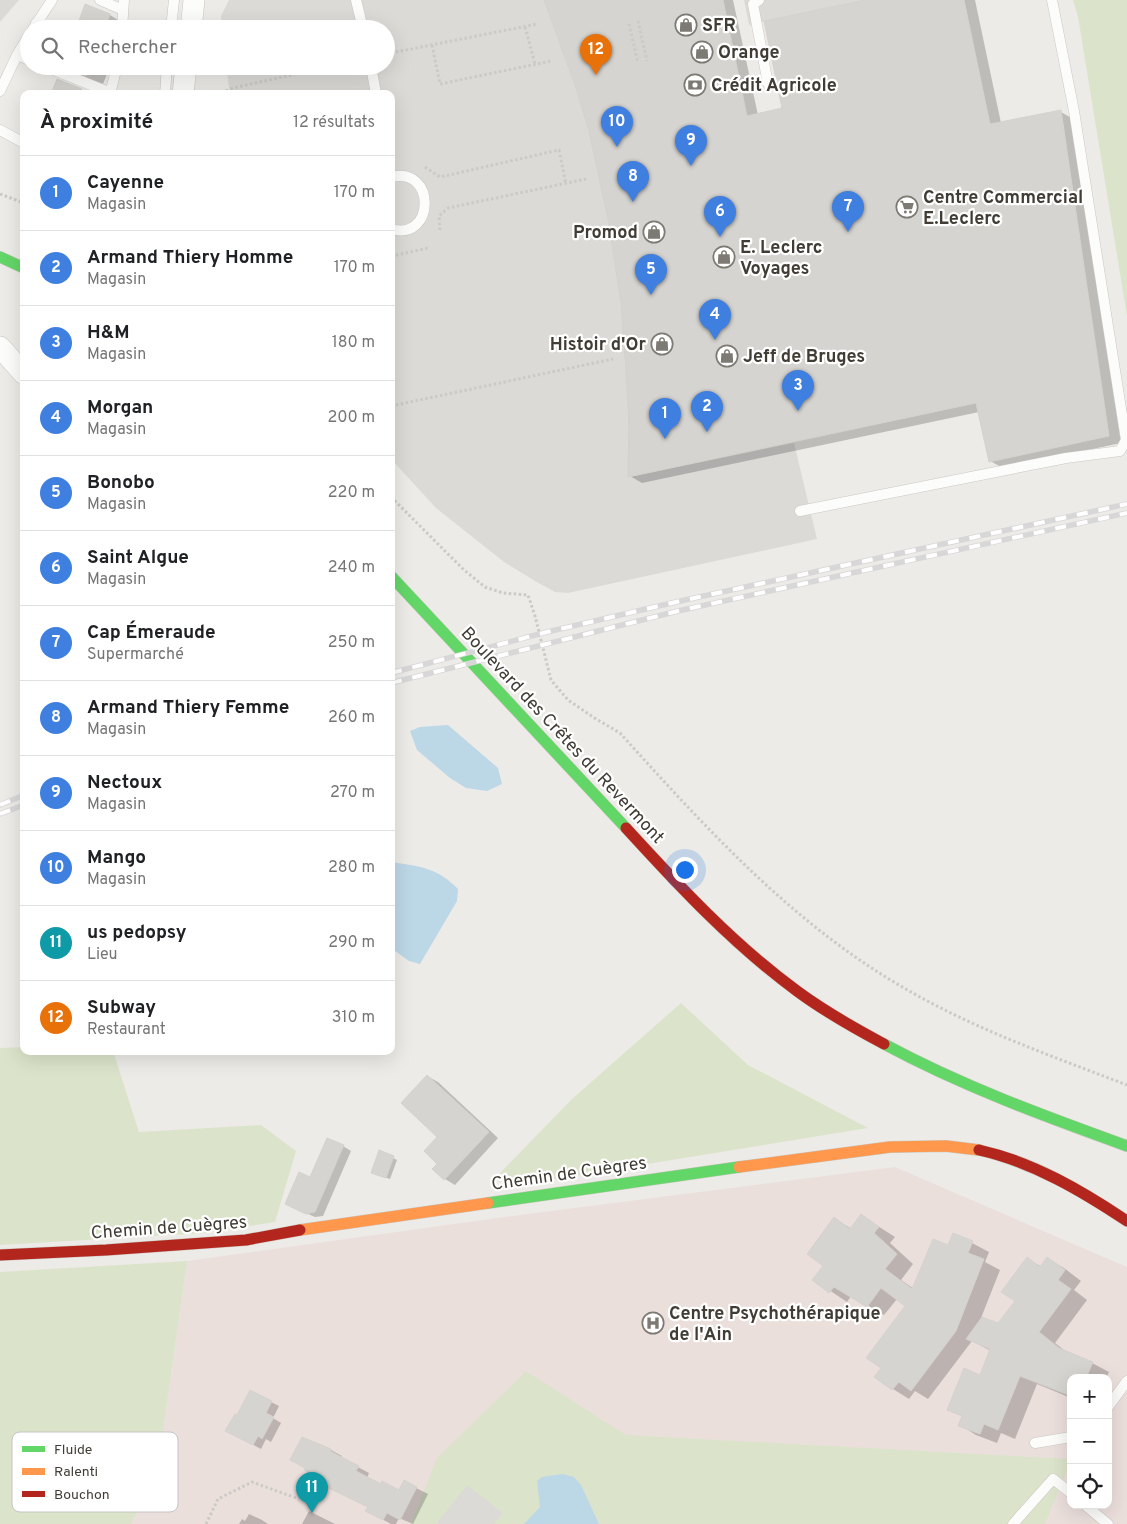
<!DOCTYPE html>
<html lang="fr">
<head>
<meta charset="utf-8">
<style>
	body { margin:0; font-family:Overpass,sans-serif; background:#f2f2f2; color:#202124 }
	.controls { position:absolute; right:15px; bottom:15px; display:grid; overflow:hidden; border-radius:10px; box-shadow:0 5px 20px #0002 }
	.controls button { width:45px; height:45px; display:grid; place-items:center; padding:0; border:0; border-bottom:1px solid #e0e0e0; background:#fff; color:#202124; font:25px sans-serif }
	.you { position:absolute; left:684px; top:869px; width:18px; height:18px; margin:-12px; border:4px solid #fff; border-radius:50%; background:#1a73e8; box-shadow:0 0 0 8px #1a73e833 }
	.badge { display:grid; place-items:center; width:32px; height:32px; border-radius:50%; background:#b45309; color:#fff; font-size:16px; font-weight:700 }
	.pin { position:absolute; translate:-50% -41px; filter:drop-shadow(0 1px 2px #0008) }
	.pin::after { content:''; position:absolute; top:26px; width:18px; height:15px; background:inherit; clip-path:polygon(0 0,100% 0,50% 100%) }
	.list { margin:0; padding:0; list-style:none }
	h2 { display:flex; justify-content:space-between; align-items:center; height:65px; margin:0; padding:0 20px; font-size:21px }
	h2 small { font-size:16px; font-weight:400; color:#757577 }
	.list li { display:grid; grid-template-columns:32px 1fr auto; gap:15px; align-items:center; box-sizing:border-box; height:75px; padding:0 20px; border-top:1px solid #e0e0e0 }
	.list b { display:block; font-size:19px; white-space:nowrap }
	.list p { margin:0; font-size:16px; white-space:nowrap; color:#757577 }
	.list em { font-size:16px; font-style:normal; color:#757577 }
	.icon { flex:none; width:28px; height:28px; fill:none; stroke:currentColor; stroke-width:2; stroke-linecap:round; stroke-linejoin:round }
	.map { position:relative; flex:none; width:1127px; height:1524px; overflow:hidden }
	.search { position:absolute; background:#fff; box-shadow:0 5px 20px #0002; left:20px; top:20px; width:375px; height:55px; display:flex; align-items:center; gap:12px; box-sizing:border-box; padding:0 18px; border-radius:28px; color:#757577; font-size:19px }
	.panel { position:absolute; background:#fff; box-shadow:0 5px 20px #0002; left:20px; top:90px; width:375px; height:965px; border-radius:10px }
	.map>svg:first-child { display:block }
	.medical { fill:#ebdfdc; fill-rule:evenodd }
	.green { fill:#dbe4ca }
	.parking { fill:#dcdad7 }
	.water { fill:#bcd7e6 }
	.shadow { fill:#0003 }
	.building { fill:#d6d4d0; stroke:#d5d2cd }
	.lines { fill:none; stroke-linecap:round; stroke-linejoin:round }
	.lane-casing { stroke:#c9c7c3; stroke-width:11 }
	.street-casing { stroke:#c9c7c3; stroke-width:22 }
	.fast-casing { stroke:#cbc7bf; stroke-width:12 }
	.slow-casing { stroke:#cbc7bf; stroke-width:12 }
	.jam-casing { stroke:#cbc7bf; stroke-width:12 }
	.path { stroke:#cbcac6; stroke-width:3; stroke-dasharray:2.5 2.5; stroke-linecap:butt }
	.lane { stroke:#fcfcfb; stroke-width:10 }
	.street { stroke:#fcfcfb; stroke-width:21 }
	.fast { stroke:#63d668; stroke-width:11 }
	.slow { stroke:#ff974d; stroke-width:11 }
	.jam { stroke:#b3261e; stroke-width:11 }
	.rail-casing { stroke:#d8d7d7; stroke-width:5.5 }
	.rail { stroke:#fff; stroke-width:4; stroke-dasharray:11; stroke-linecap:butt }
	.labels { text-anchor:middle; stroke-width:4.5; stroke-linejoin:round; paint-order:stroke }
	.poi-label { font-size:18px; font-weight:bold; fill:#413c35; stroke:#fff; text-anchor:start }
	.street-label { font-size:18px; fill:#413c35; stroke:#fff }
	.key { fill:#fff; stroke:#c6c4c2; stroke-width:1 }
	.key-label { font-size:14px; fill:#413c35 }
</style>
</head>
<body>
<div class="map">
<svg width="1127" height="1524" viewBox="0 0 1127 1524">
	<rect width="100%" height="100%" fill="#edebe7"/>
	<!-- medical -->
	<path class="medical" d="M895 1167 1127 1267V1524H131L157 1475 187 1261 497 1218ZM1071 1378H1108V1505H1071Z"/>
	<!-- green -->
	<path class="green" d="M1073 0H1127V316L1078 17Z
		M681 1003 748 1065 868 1128 518 1185 500 1173 572 1099Z
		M24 1047V1051H113L139 1132 261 1125 296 1151 275 1222 205 1233 0 1245V1048Z
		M187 1261 157 1475 131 1524H0V1272Z
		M526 1371 626 1435 1071 1459V1460L1045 1524H599L590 1505 541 1503C540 1512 531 1518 524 1524H411L437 1458Z"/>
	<!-- parking -->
	<path class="parking" d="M0 0H19L0 22Z
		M229 0H544L575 85 589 131 608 219 621 304 624 341 629 420V477L794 443 817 539 568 593 555 592 535 581 504 562 436 508 391 459V94H230L226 66H386V29H222L221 16Z
		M744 0H865L749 25Z
		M467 1485 503 1513 494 1524H436Z"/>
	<!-- water -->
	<path class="water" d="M448 725 498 768 502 784 487 791 466 788 450 778 417 750 410 731 420 727Z
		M391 862C419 866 438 868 458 889L457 901 420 964 409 961 391 948Z
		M562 1474 574 1477 581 1485 599 1524H524L540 1507 537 1481 542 1477Z"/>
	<!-- shadow -->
	<path class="shadow" d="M545 0H733L758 115 784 109 871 0H975L1001 123 1061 112 1073 119 1121 443 1003 468 990 461 979 412 642 483 630 476 628 379 622 303 609 219 590 131 576 84Z
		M86 6 110 15 126 25 125 29H77Z
		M65 66H110L103 84 80 75Z
		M81 90 88 94H52Z
		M427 1076 438 1082 498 1138 455 1185 445 1179 439 1164V1137Z
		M343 1146 351 1151 323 1216 315 1217 294 1208 311 1179Z
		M393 1158 397 1160 390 1179 376 1174Z
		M862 1216 895 1237 890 1243 913 1264 901 1280 914 1289 949 1247 954 1235 972 1243 989 1252 985 1262 1000 1270 981 1318 999 1325 1016 1301 1027 1259 1042 1267 1048 1259 1064 1268 1081 1281 1074 1290 1087 1300 1055 1343 1068 1353 1092 1363 1109 1372 1106 1378H1071V1398L1037 1384 1015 1439 1001 1433 997 1443 976 1435 960 1425 963 1417 949 1409 980 1376 991 1351 972 1341 928 1399 915 1391 909 1399 893 1389 876 1377 883 1368 907 1306 897 1299 884 1315 851 1296 847 1302 814 1280 824 1265 835 1219 852 1229Z
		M271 1402 279 1406 273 1418 281 1423 271 1442 266 1439 261 1449 235 1435Z
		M331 1450 342 1456 341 1458 369 1473 367 1478 381 1485 399 1491 404 1482 428 1494 413 1524 399 1518 396 1524H391L378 1517 369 1507 314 1480Z
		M309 1511 335 1524H302Z
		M249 1514 262 1520 268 1524H239L242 1519 245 1521Z"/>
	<!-- building -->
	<path class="building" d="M544 0H723L747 116 782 108 764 21 865 0H964L990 124 1061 110 1109 436 989 462 976 403 628 477 629 420 624 342 621 304 608 219 589 131 575 85Z
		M85 4 110 14 105 29H76Z
		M63 66H90L86 76Z
		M57 79 82 89 80 94H51Z
		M427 1075 489 1132 444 1180 432 1169 437 1164 424 1151 437 1137 401 1103Z
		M327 1138 344 1145 315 1212 306 1214 285 1204 299 1172 310 1177Z
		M379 1150 394 1156 386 1178 371 1173Z
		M861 1214 879 1227 874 1233 897 1254 885 1269 912 1289 933 1239 948 1245 953 1233 973 1241 968 1253 984 1259 956 1331 911 1391 899 1382 892 1390 874 1377 881 1368 866 1358 905 1306 881 1288 867 1307 834 1287 829 1293 812 1280 823 1266 807 1254 834 1217 850 1229Z
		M1027 1257 1040 1267 1047 1257 1065 1270 1058 1280 1071 1289 1039 1332 1059 1348 1093 1362 1086 1378H1071V1396L1020 1376 998 1430 984 1424 980 1434 958 1426 962 1416 947 1410 964 1368 980 1375 990 1349 966 1339 982 1317 998 1323 1015 1301 1001 1292Z
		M250 1390 272 1401 266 1413 274 1417 262 1439 258 1436 253 1445 225 1431 235 1414 237 1415Z
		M302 1437 331 1449 330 1451 359 1466 356 1471 381 1484 382 1481 399 1490 404 1480 417 1487 400 1520 387 1513 383 1520 365 1511 368 1507 312 1480 315 1476 304 1470 305 1468 290 1460Z"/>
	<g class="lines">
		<!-- lane casing -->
		<g class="lane-casing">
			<path id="lane" d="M100 0 123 10
				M356 0 363 29
				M759 0 753 4 768 84
				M36 23 52 29
				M33 29 52 0
				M122 29 124 0
				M171 29 174 0
				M17 55 29 60
				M44 66 111 93
				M371 66 376 94
				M0 91 17 55 29 35
				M110 94 117 66
				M165 94 167 66
				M0 130 24 143
				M391 177C437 166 435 242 391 229
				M800 511 1066 458 1120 451 1126 440 1074 111 1052 0
				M1108 1407 1127 1381
				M1035 1443 1071 1437
				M1085 1505 1108 1524
				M1013 1524 1053 1479 1071 1493"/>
		</g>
		<!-- street casing -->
		<g class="street-casing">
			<path id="street" d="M191 29 194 0
				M183 94 186 66
				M0 347 24 374"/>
		</g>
		<!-- fast casing -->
		<g class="fast-casing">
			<path id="fast" d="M0 257 24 268
				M391 576 626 828
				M884 1044C962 1086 1044 1116 1127 1146
				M488 1203 739 1167"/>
		</g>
		<!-- slow casing -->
		<g class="slow-casing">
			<path id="slow" d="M739 1167 890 1147 946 1146 979 1150
				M300 1230 488 1203"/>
		</g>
		<!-- jam casing -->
		<g class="jam-casing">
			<path id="jam" d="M626 828C679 886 733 944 797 991 824 1011 854 1028 884 1044
				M979 1150C1033 1162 1082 1191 1127 1221
				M0 1255 106 1250 246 1240 300 1230"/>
		</g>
		<!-- path -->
		<path class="path" d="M638 21 647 61
			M629 24 638 63
			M525 27 535 64
			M432 45 440 84 551 61
			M386 54 537 24
			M222 94 229 89 331 66
			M425 167 440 177 559 150 566 184
			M0 194 24 203
			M440 230 439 216 448 208 586 179
			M391 254 397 255 428 248
			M391 406 613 359
			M391 497 464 570 485 587 503 593 528 595 535 616 551 680 568 700 596 719 620 733C704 826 790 921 899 985 971 1028 1049 1055 1127 1085
			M206 1524 218 1499 252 1482 299 1499"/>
		<!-- lane -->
		<use href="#lane" class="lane"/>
		<!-- street -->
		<use href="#street" class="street"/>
		<!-- fast -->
		<use href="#fast" class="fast"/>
		<!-- slow -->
		<use href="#slow" class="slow"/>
		<!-- jam -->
		<use href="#jam" class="jam"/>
		<!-- rail casing -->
		<g class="rail-casing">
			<path id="rail" d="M391 673 547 632 676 602 1127 504
				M391 683 678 611 1127 513
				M0 805 24 795
				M0 814 24 805"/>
		</g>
		<!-- rail -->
		<use href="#rail" class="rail"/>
	</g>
	<!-- icons -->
	<defs>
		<g id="shop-ring" transform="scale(1.125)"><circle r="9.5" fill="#fff" stroke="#7d7973" stroke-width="1.5"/><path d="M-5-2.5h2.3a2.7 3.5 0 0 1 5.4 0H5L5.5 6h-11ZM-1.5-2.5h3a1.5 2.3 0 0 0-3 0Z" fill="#7d7973"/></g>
		<g id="bank-ring" transform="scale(1.125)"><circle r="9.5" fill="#fff" stroke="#7d7973" stroke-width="1.5"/><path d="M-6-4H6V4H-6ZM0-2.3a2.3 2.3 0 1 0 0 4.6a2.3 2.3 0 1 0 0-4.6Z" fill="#7d7973"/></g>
		<g id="supermarket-ring" transform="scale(1.125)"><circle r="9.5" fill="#fff" stroke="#7d7973" stroke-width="1.5"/><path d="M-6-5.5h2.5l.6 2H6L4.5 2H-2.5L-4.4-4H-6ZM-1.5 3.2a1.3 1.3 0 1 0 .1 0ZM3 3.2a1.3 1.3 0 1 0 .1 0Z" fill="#7d7973"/></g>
		<g id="hospital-ring" transform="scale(1.125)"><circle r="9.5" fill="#fff" stroke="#7d7973" stroke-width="1.5"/><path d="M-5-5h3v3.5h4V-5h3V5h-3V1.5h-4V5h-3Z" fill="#7d7973"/></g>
	</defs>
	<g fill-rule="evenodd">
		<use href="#shop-ring" x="686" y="25"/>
		<use href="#shop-ring" x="702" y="52"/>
		<use href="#bank-ring" x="695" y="85"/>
		<use href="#supermarket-ring" x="907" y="207"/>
		<use href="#shop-ring" x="654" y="232"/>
		<use href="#shop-ring" x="724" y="257"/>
		<use href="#shop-ring" x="662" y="344"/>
		<use href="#shop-ring" x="727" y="356"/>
		<use href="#hospital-ring" x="653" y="1323"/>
	</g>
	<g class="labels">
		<!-- poi labels -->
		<g class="poi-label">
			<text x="702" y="31">SFR</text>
			<text x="718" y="58">Orange</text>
			<text x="711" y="91">Crédit Agricole</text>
			<text x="923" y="203">Centre Commercial<tspan x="923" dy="21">E.Leclerc</tspan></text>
			<text x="638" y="238" text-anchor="end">Promod</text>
			<text x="740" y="253">E. Leclerc<tspan x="740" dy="21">Voyages</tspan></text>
			<text x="646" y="350" text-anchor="end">Histoir d'Or</text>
			<text x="743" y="362">Jeff de Bruges</text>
			<text x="669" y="1319">Centre Psychothérapique<tspan x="669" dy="21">de l'Ain</tspan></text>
		</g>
		<!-- street labels -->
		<g class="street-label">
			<text transform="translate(563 735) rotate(47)" y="6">Boulevard des Crêtes du Revermont</text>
			<text transform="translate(569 1173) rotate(-8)" y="6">Chemin de Cuègres</text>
			<text transform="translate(169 1227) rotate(-4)" y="6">Chemin de Cuègres</text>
		</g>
	</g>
	<!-- legend -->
	<rect x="12" y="1432" width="166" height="80" rx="8" class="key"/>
	<rect x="22" y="1446" width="23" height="6" fill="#63d668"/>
	<rect x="22" y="1468" width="23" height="7" fill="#ff974d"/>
	<rect x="22" y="1491" width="23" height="6" fill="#b3261e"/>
	<g class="key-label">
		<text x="54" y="1454">Fluide</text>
		<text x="54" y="1476">Ralenti</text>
		<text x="54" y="1499">Bouchon</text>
	</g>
</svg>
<div class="controls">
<button>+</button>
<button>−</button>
<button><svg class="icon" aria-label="locate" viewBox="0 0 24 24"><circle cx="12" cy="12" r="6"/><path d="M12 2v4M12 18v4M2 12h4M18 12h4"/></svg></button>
</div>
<div class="you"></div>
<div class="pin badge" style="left:665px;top:439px;background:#3f7fe0">1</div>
<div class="pin badge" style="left:707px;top:432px;background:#3f7fe0">2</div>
<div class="pin badge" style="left:798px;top:411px;background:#3f7fe0">3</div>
<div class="pin badge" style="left:715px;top:340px;background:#3f7fe0">4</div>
<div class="pin badge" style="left:651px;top:295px;background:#3f7fe0">5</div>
<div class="pin badge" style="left:720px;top:237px;background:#3f7fe0">6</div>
<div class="pin badge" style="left:848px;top:232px;background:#3f7fe0">7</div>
<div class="pin badge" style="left:633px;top:202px;background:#3f7fe0">8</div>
<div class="pin badge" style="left:691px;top:166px;background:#3f7fe0">9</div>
<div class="pin badge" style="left:617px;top:147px;background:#3f7fe0">10</div>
<div class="pin badge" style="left:312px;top:1513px;background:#0f9aa8">11</div>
<div class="pin badge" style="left:596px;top:75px;background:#e8710a">12</div>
<div class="search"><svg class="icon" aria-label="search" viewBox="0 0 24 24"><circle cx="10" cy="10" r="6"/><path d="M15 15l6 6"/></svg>Rechercher</div>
<section class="panel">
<h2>À proximité<small>12 résultats</small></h2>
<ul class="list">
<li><span class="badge" style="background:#3f7fe0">1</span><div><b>Cayenne</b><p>Magasin</p></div><em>170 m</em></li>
<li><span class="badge" style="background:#3f7fe0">2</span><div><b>Armand Thiery Homme</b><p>Magasin</p></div><em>170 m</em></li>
<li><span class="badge" style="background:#3f7fe0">3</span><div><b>H&amp;M</b><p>Magasin</p></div><em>180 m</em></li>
<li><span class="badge" style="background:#3f7fe0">4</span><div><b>Morgan</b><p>Magasin</p></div><em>200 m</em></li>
<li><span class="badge" style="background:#3f7fe0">5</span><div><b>Bonobo</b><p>Magasin</p></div><em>220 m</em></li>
<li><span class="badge" style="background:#3f7fe0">6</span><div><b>Saint Algue</b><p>Magasin</p></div><em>240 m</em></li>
<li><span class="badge" style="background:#3f7fe0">7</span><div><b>Cap Émeraude</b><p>Supermarché</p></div><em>250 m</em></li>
<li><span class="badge" style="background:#3f7fe0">8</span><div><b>Armand Thiery Femme</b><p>Magasin</p></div><em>260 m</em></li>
<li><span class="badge" style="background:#3f7fe0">9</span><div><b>Nectoux</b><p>Magasin</p></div><em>270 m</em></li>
<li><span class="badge" style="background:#3f7fe0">10</span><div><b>Mango</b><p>Magasin</p></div><em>280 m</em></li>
<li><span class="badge" style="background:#0f9aa8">11</span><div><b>us pedopsy</b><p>Lieu</p></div><em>290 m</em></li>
<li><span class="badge" style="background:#e8710a">12</span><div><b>Subway</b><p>Restaurant</p></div><em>310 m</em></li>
</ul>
</section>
</div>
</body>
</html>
